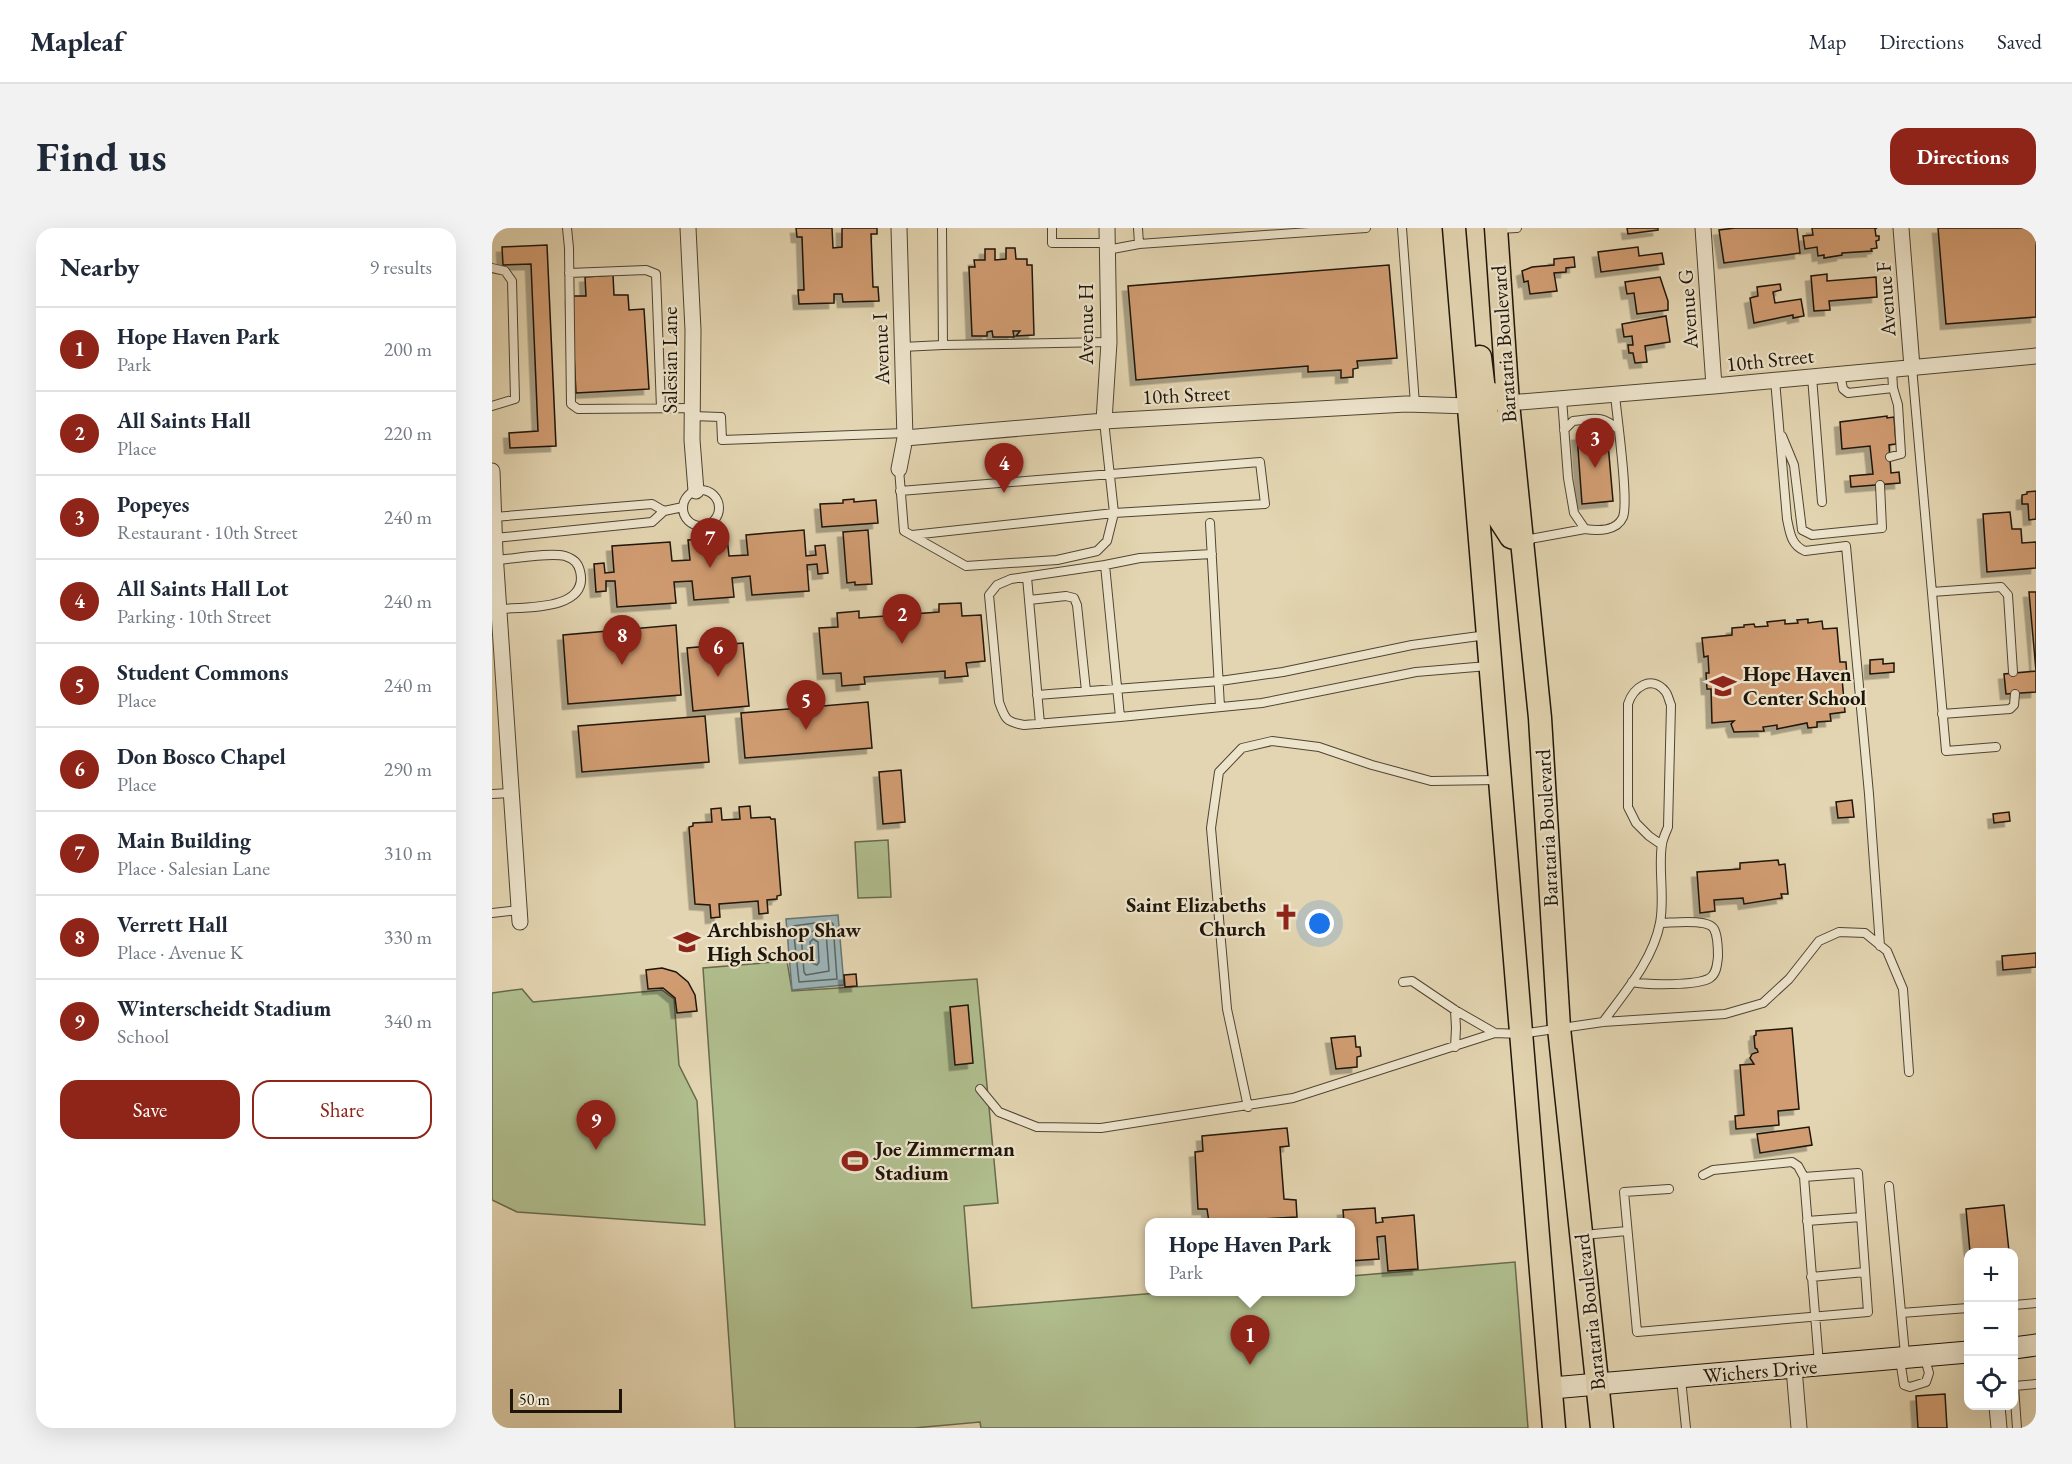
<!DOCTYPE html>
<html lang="en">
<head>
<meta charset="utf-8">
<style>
	body { margin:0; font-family:"EB Garamond",serif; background:#f2f2f3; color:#1f2937 }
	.controls { position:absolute; right:18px; bottom:18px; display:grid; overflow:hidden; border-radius:12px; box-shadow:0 6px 24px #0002 }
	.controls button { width:54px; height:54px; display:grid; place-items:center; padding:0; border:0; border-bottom:2px solid #e0e1e3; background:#fff; color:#1f2937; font:30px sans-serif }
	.scale { position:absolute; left:18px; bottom:15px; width:112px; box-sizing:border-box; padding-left:6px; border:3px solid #1e150a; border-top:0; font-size:16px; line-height:21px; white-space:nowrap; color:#1e150a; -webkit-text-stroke:4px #ede4cc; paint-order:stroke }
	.you { position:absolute; left:828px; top:696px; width:21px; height:21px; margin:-15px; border:4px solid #fff; border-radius:50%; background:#1a73e8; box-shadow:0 0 0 9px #1a73e833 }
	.badge { display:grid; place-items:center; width:39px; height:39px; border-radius:50%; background:#8f2418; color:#fff; font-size:20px; font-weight:700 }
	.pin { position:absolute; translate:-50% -50px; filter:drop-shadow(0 2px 3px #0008) }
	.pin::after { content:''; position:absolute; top:32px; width:21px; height:18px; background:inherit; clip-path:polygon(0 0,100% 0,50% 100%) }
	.popup { position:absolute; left:653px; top:990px; width:210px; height:78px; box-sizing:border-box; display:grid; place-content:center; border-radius:12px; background:#fff; filter:drop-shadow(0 2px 4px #0005); font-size:20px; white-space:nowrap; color:#747a83 }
	.popup b { font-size:22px; color:#1f2937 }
	.popup::after { content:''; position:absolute; left:50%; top:100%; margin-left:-12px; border:12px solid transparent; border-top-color:#fff }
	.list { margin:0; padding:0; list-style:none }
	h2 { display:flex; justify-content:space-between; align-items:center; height:78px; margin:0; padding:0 24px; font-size:26px }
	h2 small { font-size:20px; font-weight:400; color:#747a83 }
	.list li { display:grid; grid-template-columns:39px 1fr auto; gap:18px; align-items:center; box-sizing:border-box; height:84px; padding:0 24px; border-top:2px solid #e0e1e3 }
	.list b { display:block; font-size:22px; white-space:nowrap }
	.list p { margin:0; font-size:20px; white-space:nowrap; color:#747a83 }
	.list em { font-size:20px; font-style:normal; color:#747a83 }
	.actions { display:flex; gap:12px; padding:18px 24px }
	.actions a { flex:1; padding:14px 0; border:2px solid #8f2418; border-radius:18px; text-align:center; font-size:21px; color:#8f2418 }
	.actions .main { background:#8f2418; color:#fff }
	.icon { flex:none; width:33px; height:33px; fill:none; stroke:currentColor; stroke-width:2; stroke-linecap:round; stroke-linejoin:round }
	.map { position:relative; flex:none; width:1544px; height:1200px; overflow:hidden; border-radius:18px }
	header { display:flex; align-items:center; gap:36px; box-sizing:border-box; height:84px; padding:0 30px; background:#fff; border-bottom:2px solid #e0e1e3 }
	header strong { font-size:28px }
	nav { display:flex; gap:33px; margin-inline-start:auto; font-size:21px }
	.intro { display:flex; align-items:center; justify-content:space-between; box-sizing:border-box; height:144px; padding:0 36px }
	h1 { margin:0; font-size:42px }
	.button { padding:15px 27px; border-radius:18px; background:#8f2418; color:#fff; font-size:21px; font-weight:700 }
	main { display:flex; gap:36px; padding:0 36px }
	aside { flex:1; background:#fff; border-radius:18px; box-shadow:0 6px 24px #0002 }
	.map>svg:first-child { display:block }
	.green { fill:#b0be8e; stroke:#676a4c; stroke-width:1.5 }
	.water { fill:#9bb5b8; stroke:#697572; stroke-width:1.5 }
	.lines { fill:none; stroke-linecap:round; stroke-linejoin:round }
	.shore { stroke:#5c6561; stroke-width:1.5 }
	.building { fill:#d19c72; stroke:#1e150a; stroke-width:1.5; filter:url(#shadow) }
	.lane-casing { stroke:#4f4534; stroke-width:10 }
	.street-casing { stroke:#4f4534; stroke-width:17 }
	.secondary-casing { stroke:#1e150a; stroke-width:23 }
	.primary-casing { stroke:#1e150a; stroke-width:25 }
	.lane { stroke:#ede4cc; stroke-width:8 }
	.street { stroke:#ede4cc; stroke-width:15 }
	.secondary { stroke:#ede4cc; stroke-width:21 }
	.primary { stroke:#e3d5b1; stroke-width:22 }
	.labels { text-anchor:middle; stroke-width:4.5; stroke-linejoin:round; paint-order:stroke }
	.street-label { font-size:21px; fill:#1e150a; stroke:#ede4cc }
	.poi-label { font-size:21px; font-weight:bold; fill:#1e150a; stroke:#ede4cc; text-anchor:start }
</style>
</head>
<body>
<header>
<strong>Mapleaf</strong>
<nav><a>Map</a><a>Directions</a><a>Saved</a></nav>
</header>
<div class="intro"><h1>Find us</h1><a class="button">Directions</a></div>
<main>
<aside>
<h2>Nearby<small>9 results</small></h2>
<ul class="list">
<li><span class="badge">1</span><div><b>Hope Haven Park</b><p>Park</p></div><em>200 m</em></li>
<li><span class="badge">2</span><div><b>All Saints Hall</b><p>Place</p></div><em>220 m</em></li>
<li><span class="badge">3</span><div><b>Popeyes</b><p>Restaurant · 10th Street</p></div><em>240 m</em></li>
<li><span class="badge">4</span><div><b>All Saints Hall Lot</b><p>Parking · 10th Street</p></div><em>240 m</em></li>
<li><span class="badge">5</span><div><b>Student Commons</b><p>Place</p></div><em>240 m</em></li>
<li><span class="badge">6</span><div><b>Don Bosco Chapel</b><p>Place</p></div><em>290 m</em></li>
<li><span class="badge">7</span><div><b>Main Building</b><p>Place · Salesian Lane</p></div><em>310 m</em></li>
<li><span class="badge">8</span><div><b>Verrett Hall</b><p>Place · Avenue K</p></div><em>330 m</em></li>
<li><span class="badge">9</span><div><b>Winterscheidt Stadium</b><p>School</p></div><em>340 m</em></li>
</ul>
<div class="actions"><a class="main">Save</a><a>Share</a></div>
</aside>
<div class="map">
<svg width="1544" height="1200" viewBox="0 0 1544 1200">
	<defs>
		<filter id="shadow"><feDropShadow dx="-5.5" dy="5.5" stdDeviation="0" flood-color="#0004"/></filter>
	</defs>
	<rect width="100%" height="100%" fill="#e3d5b1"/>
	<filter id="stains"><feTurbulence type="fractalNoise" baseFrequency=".00333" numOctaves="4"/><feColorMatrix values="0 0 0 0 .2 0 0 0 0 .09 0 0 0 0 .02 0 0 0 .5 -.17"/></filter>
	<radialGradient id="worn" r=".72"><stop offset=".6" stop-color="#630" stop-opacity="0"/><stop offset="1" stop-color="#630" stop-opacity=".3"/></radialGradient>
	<!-- green -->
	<path class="green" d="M396 612 399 669 366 670 363 614Z
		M295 733 300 763 485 751 506 975 472 978 480 1080 678 1064H858L859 1048 1023 1034 1036 1200H489L488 1194 422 1200H243L211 740Z
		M30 761 41 774 170 762 182 771 187 837 205 873 213 997 25 984 0 972V765Z"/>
	<!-- water -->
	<path class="water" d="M346 687 352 757 300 762 294 691Z"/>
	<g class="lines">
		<!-- shore -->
		<path class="shore" d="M338 693 341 696 345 751 307 754 301 698Z
			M331 702 334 704 337 743 314 747 312 744 309 705Z
			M321 711 326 714 327 734 325 737 320 735 318 714Z"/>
	</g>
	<!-- building -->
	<path class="building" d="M304 0H340L341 20 350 19V0H385V6H379L381 59H386L387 73 351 74 350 66H342V75L307 76 306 62H312L310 9H305Z
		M1135 0H1166V2L1136 6Z
		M1243 0H1305L1308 25 1232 35 1227 2Z
		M1320 0H1385L1383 1 1384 8H1387V12L1384 13 1385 20 1379 21 1380 23 1350 25V27L1332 30V27L1326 28 1325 19 1313 21 1311 8 1321 7Z
		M1446 0H1544V89L1454 96Z
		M55 17 64 218 18 220 17 205 46 203 39 36 11 37 10 19Z
		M1146 19 1147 28 1170 25 1172 36 1109 44 1106 24Z
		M514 20H523L524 31H535V37H540L542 107 524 108 528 103H521L522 109H501L500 103 495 104V108H480L477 39H483L482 32H493V21H503V32L514 31Z
		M1082 29 1083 39 1074 40V44L1062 45 1065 63 1038 66 1036 53 1032 54 1030 43 1040 39 1062 37V31Z
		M897 37 905 130 865 133 866 140 861 141V149L849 150V142L816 144V138L644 152 636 58Z
		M1335 46V53L1384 49 1385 69 1337 73 1338 82 1322 83 1319 48Z
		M121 47 122 67H136L137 82 152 81 157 161 84 165 79 68H94L93 49Z
		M1168 49 1176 73V82L1145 86 1142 65 1135 66 1133 54Z
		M1288 56 1289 62 1281 64 1283 75 1309 71 1312 88 1301 90V87L1262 95 1258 70 1266 68 1265 59Z
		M1174 88 1178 114 1153 118 1155 134 1143 135 1141 125H1137L1136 117H1141L1140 108 1132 109 1130 96Z
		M1395 188V190L1402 189 1404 216 1397 217 1399 245 1407 244 1408 255 1359 259 1358 248 1381 246 1378 218 1350 221 1348 194Z
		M1115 204 1121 273 1090 276 1085 207Z
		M1544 263V291L1537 292 1536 276H1530V267L1535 266V264Z
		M362 271V274L384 272 386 295 330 299 328 276 351 275V272Z
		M1518 284 1520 301H1529L1530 315 1544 314V340L1495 344 1491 286Z
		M312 302 314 328 324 327 323 318 333 317 336 345 326 346 325 336 315 337 317 363 260 367 258 348 240 350 242 369 202 372 200 353 182 354 184 375 125 379 123 353H114V363L104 364 102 336 112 335 113 345 122 344 120 318 178 314 180 333 198 332 196 312 235 309 237 328 256 327 254 307Z
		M376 302 380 356 363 357V354L355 355 351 304Z
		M1537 364H1544V464L1514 466 1512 446 1544 443Z
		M469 375 470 388 489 387 493 433 474 435 476 448 453 450V443L372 449 373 456 350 458 349 445 331 446 327 400 346 399 345 385 367 383V390L447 384V376Z
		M1316 391V395L1330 393 1331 401 1345 400 1348 434H1354L1355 449 1350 450 1353 484 1338 486 1339 493 1325 494V499L1316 500 1315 495 1285 501V497L1271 499 1272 503 1242 504 1239 496 1242 493 1220 495 1219 461H1215L1214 445H1217L1216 428 1212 429 1210 410 1240 407V400L1252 399V397L1262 396 1263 399 1276 398 1275 394 1293 392V396L1306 395 1305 392Z
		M184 397 189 467 76 476 71 407Z
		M251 415 257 478 201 483 195 420Z
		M1391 431V436L1402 435V444L1378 446V432Z
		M376 474 380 520 253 530 249 485Z
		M213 488 217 534 90 544 86 498Z
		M409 542 413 594 391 596 387 544Z
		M1360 572 1362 589 1346 590 1344 574Z
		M258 578 259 590 278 589 279 591H283L289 667 285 668V671L275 672 276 685 267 686 266 673 227 676 228 689 219 690 218 677 203 676 197 599 201 598V595L220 594 219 581 229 580 230 592 248 591 247 579Z
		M1517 584 1518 593 1502 595 1501 586Z
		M1286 632 1287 637 1293 636 1296 666H1289L1290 670 1252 676 1251 670 1222 672 1223 683 1208 685 1205 644 1248 641V635Z
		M1544 725V739L1511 742 1510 728Z
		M170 740 184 744 196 754 203 767 205 783 185 785 183 770 171 760 156 761 154 742Z
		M364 746 365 758 353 759 352 747Z
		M476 777 481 835 463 837 458 779Z
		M1300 800 1307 881 1286 883 1287 897 1244 901 1243 888 1252 887 1248 837 1262 836 1258 830 1260 826 1266 824 1265 821 1263 820 1262 808 1264 807V803Z
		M863 808 864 819H868L869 828 865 829V839L844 841 839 810Z
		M1317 899 1320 917 1268 925 1265 906Z
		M795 900 797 918 788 919 792 971 804 972 805 989 717 994 715 981H706L703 924 711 923 710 908Z
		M1512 977 1517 1023 1478 1024 1474 981Z
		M883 980 884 995 891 994 890 990 922 987 926 1041 896 1043 893 1008 885 1009 887 1031 858 1033V994H852L851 982Z
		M1453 1166 1455 1200H1426L1424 1168Z"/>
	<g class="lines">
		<!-- lane casing -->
		<g class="lane-casing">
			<path id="lane" d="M75 0 77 20 79 176 86 181 200 180
				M560 0V15H615
				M910 0 923 176
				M1007 1 1025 0
				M647 16 874 0
				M615 22 647 16 646 0
				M0 40 13 43 20 53 23 171 0 178
				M77 45 154 42 164 46 169 180
				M451 117 617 114
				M410 119 451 117 450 0
				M1420 139 1454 523 1504 519
				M1348 146 1351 161 1356 165 1401 160 1400 142
				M1320 149 1330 274
				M1283 152 1295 291C1298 305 1299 317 1313 323L1354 318 1377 566 1388 718
				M1070 171 1076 250 1082 285 1093 301C1106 303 1125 303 1131 289 1137 273 1125 189 1123 167
				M200 188 229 189 230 212 413 205
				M1072 202 1081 193C1102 191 1108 186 1126 201
				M1290 208 1302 237 1310 302 1320 307 1390 300 1388 257
				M1398 229 1409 226 1406 177 1401 160
				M407 241 412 303 474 338 565 332 605 323 615 313 622 285 612 193
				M191 280a18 18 0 1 1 36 0a18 18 0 1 1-36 0Z
				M408 263 768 234 773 276 622 285 420 307
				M172 283 191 279
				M2 289 160 276 172 283 160 294 3 310
				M718 295 728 479
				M1032 312 1093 301
				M720 326 648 330 613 337 628 489 770 475 924 444 996 438
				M4 332C21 331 58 324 73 328 82 331 86 335 88 343 98 383 31 379 8 381
				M613 337 519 351 505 357 497 367 507 474C513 491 514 494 532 497L628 489
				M535 349 548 496
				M1440 364 1509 359 1516 367 1521 444
				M537 372 574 368 582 370 585 377 594 463
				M545 467 728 453 791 444 920 417 995 407
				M1450 486 1518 481 1522 477 1523 466
				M0 566 19 565
				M0 685 27 682
				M911 754 920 753 963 782 1003 805
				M1140 754C1155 757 1205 758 1218 750 1225 745 1225 736 1226 729 1226 721 1226 708 1222 701 1216 690 1180 695 1168 695
				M963 782 964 800 963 819
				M1111 794C1133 764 1161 732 1168 695 1173 669 1166 640 1170 616 1171 610 1174 604 1176 599L1179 477C1177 473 1176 466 1173 463 1159 446 1141 460 1136 476V579L1144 595 1157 608 1170 617
				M488 861 507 884 545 899 609 900 801 870 1003 805 1029 806 1111 794 1233 786 1271 775 1297 751 1327 713 1347 704 1373 705 1395 723 1411 761 1417 844
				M756 879 735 781 719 600 727 544 750 520 780 513 827 519 880 537 939 553 1006 552
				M1211 947 1221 942 1300 934 1306 938 1312 949
				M1397 958 1413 1126
				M1177 961 1132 964 1145 1104 1376 1084 1366 945 1312 949 1327 1136
				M1315 993 1369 989
				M1091 1007 1135 1003
				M1319 1049 1373 1044
				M1522 1077 1544 1075
				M1409 1085 1476 1080
				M1408 1132 1412 1157 1418 1159 1434 1154 1437 1145 1433 1131
				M1189 1151 1194 1200
				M1522 1158 1525 1200
				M1522 1158 1544 1156"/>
		</g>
		<!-- street casing -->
		<g class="street-casing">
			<path id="street" d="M196 0 201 102 200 212 204 263
				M1211 0 1222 158
				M1409 0 1420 139
				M1016 175 1222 158 1544 128
				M612 193 617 114 615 0
				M413 210 612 193 914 176 977 178
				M407 241 413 210 407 0
				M0 243 3 325 28 694
				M1302 1140 1307 1200
				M1505 1178 1507 1200"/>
		</g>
		<!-- secondary casing -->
		<g class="secondary-casing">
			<path id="secondary" d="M1522 1120 1544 1117
				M1060 1160 1476 1124"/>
		</g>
		<!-- primary casing -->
		<g class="primary-casing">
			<path id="primary" d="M962 0 1062 1200
				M1004 0 1016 175 1048 490 1067 800 1110 1200
				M988 129 992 162 1016 175
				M977 178 992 181 995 186 1008 292 1019 309 1031 312"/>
		</g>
		<!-- lane -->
		<use href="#lane" class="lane"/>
		<!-- street -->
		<use href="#street" class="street"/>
		<!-- secondary -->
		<use href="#secondary" class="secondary"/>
		<!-- primary -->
		<use href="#primary" class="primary"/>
	</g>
	<!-- icons -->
	<defs>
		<g id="school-bare" transform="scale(2.07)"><path d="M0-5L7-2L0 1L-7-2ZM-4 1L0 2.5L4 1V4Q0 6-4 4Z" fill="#8f2418" stroke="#ede4cc" stroke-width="2.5" paint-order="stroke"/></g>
		<g id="church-bare" transform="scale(2.07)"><path d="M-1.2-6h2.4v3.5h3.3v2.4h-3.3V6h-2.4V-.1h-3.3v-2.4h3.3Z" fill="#8f2418" stroke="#ede4cc" stroke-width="2.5" paint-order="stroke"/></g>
		<g id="stadium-bare" transform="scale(2.07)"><path d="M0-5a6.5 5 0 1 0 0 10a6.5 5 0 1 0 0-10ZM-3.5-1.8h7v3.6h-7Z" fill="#8f2418" stroke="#ede4cc" stroke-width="2.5" paint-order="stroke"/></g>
	</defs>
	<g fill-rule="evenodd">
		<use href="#school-bare" x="1231" y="458"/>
		<use href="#church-bare" x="794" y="689"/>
		<use href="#school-bare" x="195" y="714"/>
		<use href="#stadium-bare" x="363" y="933"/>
	</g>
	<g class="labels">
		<!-- street labels -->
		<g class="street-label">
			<text transform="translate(1394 71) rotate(-94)" y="7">Avenue F</text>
			<text transform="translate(1196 81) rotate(-94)" y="7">Avenue G</text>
			<text transform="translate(594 96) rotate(-90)" y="7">Avenue H</text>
			<text transform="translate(1012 116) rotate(-94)" y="7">Barataria Boulevard</text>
			<text transform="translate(389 121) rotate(-92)" y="7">Avenue I</text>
			<text transform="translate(178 132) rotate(-90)" y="7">Salesian Lane</text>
			<text transform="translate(1278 132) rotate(-6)" y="7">10th Street</text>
			<text transform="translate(694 167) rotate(-3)" y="7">10th Street</text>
			<text transform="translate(1055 600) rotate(-93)" y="7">Barataria Boulevard</text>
			<text transform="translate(1098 1084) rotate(-96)" y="7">Barataria Boulevard</text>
			<text transform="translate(1268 1143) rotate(-5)" y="7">Wichers Drive</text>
		</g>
		<!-- poi labels -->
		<g class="poi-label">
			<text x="1251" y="453">Hope Haven<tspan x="1251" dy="24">Center School</tspan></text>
			<text x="774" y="684" text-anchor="end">Saint Elizabeths<tspan x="774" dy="24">Church</tspan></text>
			<text x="215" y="709">Archbishop Shaw<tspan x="215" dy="24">High School</tspan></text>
			<text x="383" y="928">Joe Zimmerman<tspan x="383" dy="24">Stadium</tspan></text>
		</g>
	</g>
	<rect width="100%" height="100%" filter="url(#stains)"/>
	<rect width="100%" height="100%" fill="url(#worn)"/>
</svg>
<div class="controls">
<button>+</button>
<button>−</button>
<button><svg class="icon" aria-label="locate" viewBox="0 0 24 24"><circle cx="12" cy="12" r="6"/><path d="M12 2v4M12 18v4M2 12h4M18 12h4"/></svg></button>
</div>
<div class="scale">50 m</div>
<div class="you"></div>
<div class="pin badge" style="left:758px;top:1137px">1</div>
<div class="popup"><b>Hope Haven Park</b>Park</div>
<div class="pin badge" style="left:410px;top:416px">2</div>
<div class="pin badge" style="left:1103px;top:240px">3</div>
<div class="pin badge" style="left:512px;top:265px">4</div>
<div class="pin badge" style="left:314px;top:502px">5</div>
<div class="pin badge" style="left:226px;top:449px">6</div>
<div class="pin badge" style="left:218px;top:340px">7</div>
<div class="pin badge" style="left:130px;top:437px">8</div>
<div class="pin badge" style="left:104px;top:922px">9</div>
</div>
</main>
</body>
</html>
